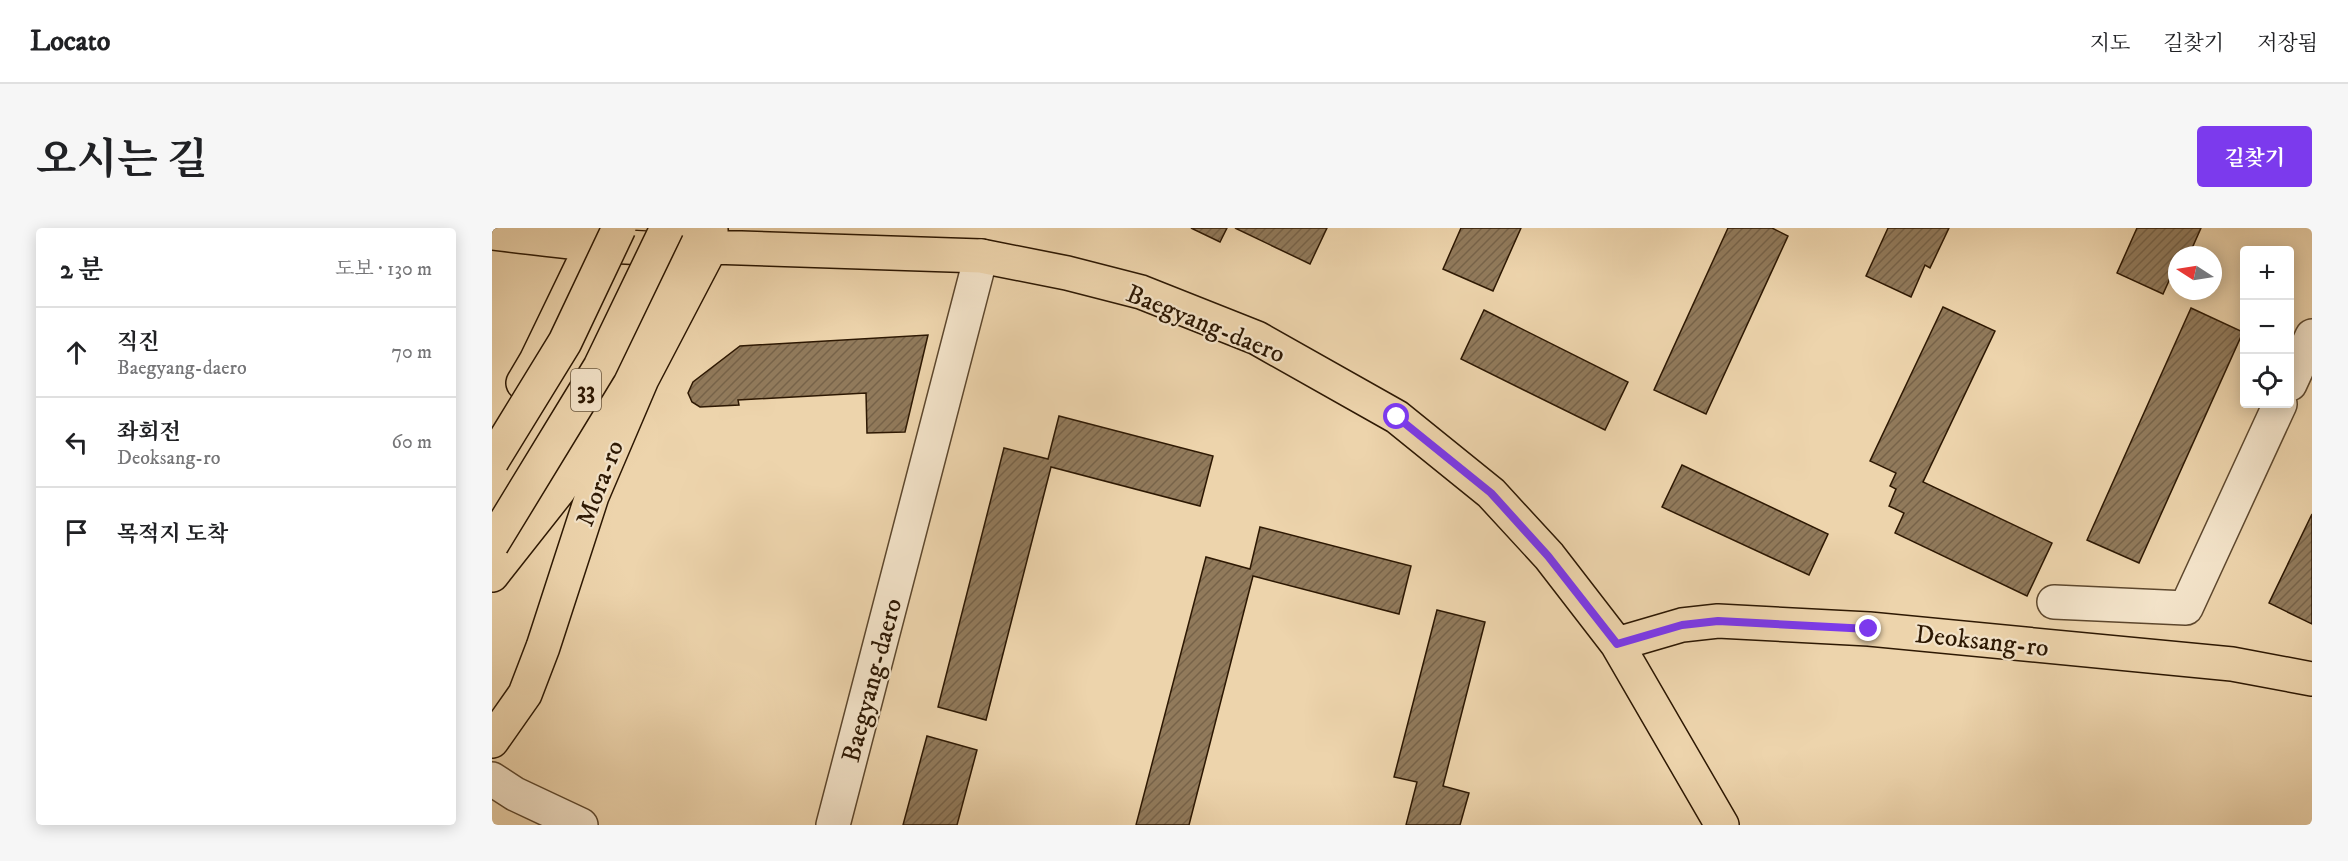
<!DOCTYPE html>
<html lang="ko">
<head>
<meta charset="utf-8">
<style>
	body { margin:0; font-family:"IM FELL DW Pica","Noto Serif KR",serif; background:#f6f6f6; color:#202124 }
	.controls { position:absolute; right:18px; top:18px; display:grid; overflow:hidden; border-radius:6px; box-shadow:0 3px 15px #0003 }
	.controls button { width:54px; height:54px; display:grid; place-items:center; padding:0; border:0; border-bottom:2px solid #e0e0e0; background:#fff; color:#202124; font:30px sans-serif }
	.compass { position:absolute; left:1676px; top:18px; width:54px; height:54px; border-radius:50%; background:#fff; box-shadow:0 3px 15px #0003; rotate:282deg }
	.stop { position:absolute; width:18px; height:18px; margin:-14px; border:4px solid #7c3aed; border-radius:50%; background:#fff }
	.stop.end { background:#7c3aed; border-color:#fff; box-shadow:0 2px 6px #0008 }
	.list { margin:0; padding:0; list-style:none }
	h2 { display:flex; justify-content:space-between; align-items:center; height:78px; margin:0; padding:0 24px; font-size:26px }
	h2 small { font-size:20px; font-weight:400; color:#757577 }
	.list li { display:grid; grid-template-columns:39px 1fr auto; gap:18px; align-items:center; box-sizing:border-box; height:90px; padding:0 24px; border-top:2px solid #e0e0e0 }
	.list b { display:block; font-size:22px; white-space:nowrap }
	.list p { margin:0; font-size:20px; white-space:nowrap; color:#757577 }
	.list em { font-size:20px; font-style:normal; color:#757577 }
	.icon { flex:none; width:33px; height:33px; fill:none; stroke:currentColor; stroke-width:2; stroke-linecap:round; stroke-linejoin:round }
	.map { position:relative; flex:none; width:1820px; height:597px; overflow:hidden; border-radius:6px }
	header { display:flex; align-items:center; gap:36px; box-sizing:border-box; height:84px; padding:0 30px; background:#fff; border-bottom:2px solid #e0e0e0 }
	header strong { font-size:28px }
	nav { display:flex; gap:33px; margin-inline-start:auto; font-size:21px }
	.intro { display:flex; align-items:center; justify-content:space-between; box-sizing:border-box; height:144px; padding:0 36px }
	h1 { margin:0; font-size:42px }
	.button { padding:15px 27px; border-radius:6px; background:#7c3aed; color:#fff; font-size:21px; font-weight:700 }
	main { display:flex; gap:36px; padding:0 36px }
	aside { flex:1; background:#fff; border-radius:6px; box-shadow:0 3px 15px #0003 }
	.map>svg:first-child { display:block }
	.building { fill:url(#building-hatch); stroke:#2d1803; stroke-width:1.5 }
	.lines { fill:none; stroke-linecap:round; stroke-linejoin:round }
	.minor-casing { stroke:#5d472d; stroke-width:36 }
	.major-casing { stroke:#2d1803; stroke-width:36 }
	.minor { stroke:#f3e3c9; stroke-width:33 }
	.major { stroke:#edd4ac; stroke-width:33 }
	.highway-bridge-casing { stroke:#2d1803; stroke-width:36; stroke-linecap:butt }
	.highway-bridge { stroke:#edd4ac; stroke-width:33 }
	.route { stroke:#7c3aed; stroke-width:8 }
	.labels { text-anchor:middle; stroke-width:4.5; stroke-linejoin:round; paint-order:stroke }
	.shield { fill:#f3e3c9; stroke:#68553e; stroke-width:1.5 }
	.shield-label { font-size:24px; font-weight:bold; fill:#2d1803 }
	.street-label { font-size:26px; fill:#2d1803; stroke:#f3e3c9 }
</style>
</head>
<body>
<header>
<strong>Locato</strong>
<nav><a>지도</a><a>길찾기</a><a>저장됨</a></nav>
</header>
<div class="intro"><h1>오시는 길</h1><a class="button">길찾기</a></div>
<main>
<aside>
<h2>2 분<small>도보 · 130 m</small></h2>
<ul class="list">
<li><svg class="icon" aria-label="ahead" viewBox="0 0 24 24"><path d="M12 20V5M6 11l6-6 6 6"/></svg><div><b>직진</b><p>Baegyang-daero</p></div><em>70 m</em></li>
<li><svg class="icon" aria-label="left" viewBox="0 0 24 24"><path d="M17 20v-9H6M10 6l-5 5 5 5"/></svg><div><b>좌회전</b><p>Deoksang-ro</p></div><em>60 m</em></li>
<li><svg class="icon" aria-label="arrive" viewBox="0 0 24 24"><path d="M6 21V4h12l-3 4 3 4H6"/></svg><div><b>목적지 도착</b></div></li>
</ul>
</aside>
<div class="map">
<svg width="1820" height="597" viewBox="0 0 1820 597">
	<defs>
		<pattern id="building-hatch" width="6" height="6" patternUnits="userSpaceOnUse" patternTransform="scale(1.5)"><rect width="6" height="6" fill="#917a5b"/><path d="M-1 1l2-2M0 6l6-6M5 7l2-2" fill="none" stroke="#776349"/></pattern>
	</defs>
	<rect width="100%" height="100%" fill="#edd4ac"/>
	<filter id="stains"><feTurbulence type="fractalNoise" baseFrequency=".00333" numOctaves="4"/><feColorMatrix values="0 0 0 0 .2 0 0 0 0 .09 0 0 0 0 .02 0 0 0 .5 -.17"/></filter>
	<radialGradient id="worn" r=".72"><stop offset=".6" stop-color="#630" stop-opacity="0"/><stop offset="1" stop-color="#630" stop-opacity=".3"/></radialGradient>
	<!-- building -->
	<path class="building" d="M699 0H735L728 14Z
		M743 0H835L818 36Z
		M969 0H1029L1001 63 951 41Z
		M1236 0H1280L1296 8 1214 186 1162 162Z
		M1396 0H1457L1438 40 1433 37 1419 69 1374 48Z
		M1645 0H1709L1697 27H1685V35L1671 66 1625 45Z
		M1451 79 1503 103 1431 254 1560 315 1535 368 1403 305 1412 285 1397 278 1404 261 1398 258 1404 245 1378 233Z
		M1699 80 1751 104 1647 335 1595 312Z
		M992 82 1136 154 1113 202 969 131Z
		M436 107 413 204 375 205 374 165 246 172 247 177 208 179 200 174 196 165 201 154 248 118Z
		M567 188 721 228 708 278 559 239 494 492 446 479 512 220 556 231Z
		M1190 237 1336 306 1317 347 1170 279Z
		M1820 286V396L1777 375Z
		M768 299 919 338 907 386 761 348 697 597H644L714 329 758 341Z
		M945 382 993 394 951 558 977 565 968 597H914L925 554 902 549Z
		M435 508 485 522 465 597H411Z"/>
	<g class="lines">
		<!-- minor casing -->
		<g class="minor-casing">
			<path id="minor" d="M1798 156 1820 108
				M1562 374 1694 380 1788 176
				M0 551 23 566 89 597
				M341 597 489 28"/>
		</g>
		<!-- major casing -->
		<g class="major-casing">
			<path id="major" d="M0 5C73 13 146 25 219 19L489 28 575 45 649 64 765 110 905 189 999 265 1057 328 1125 416 1230 597
				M31 155 44 133 100 17 104 0
				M0 347 67 262 123 165 158 89 184 22 193 4
				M1125 416 1190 397 1226 393 1377 401 1740 436 1820 451
				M0 513 33 466 51 419 100 268 150 151 219 19V2"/>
		</g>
		<!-- minor -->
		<use href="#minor" class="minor"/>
		<!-- major -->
		<use href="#major" class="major"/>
		<!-- highway-bridge casing -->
		<g class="highway-bridge-casing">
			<path id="highway-bridge" d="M0 233 73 114 127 0
				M0 316 108 139 175 0"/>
		</g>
		<!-- highway-bridge -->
		<use href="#highway-bridge" class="highway-bridge"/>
	</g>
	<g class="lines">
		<!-- route -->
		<path class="route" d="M905 189 999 265 1056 328 1125 416 1190 397 1226 393 1377 401"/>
	</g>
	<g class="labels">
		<!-- shield labels -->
		<rect class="shield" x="79" y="141" width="30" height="42" rx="4.5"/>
		<g class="shield-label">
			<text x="94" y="170">33</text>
		</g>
		<!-- street labels -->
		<g class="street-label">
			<text transform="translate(714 95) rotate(22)" y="9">Baegyang-daero</text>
			<text transform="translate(107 255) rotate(-69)" y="9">Mora-ro</text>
			<text transform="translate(1490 412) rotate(6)" y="9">Deoksang-ro</text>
			<text transform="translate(379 452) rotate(-75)" y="9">Baegyang-daero</text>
		</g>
	</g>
	<rect width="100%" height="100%" filter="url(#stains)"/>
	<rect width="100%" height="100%" fill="url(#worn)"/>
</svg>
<div class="controls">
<button>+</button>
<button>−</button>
<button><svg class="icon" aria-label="locate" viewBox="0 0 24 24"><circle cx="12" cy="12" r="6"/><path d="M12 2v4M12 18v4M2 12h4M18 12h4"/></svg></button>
</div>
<svg class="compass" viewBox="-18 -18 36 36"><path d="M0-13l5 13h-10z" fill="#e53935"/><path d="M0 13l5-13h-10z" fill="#757577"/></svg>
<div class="stop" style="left:905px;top:189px"></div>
<div class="stop end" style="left:1377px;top:401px"></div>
</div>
</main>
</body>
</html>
